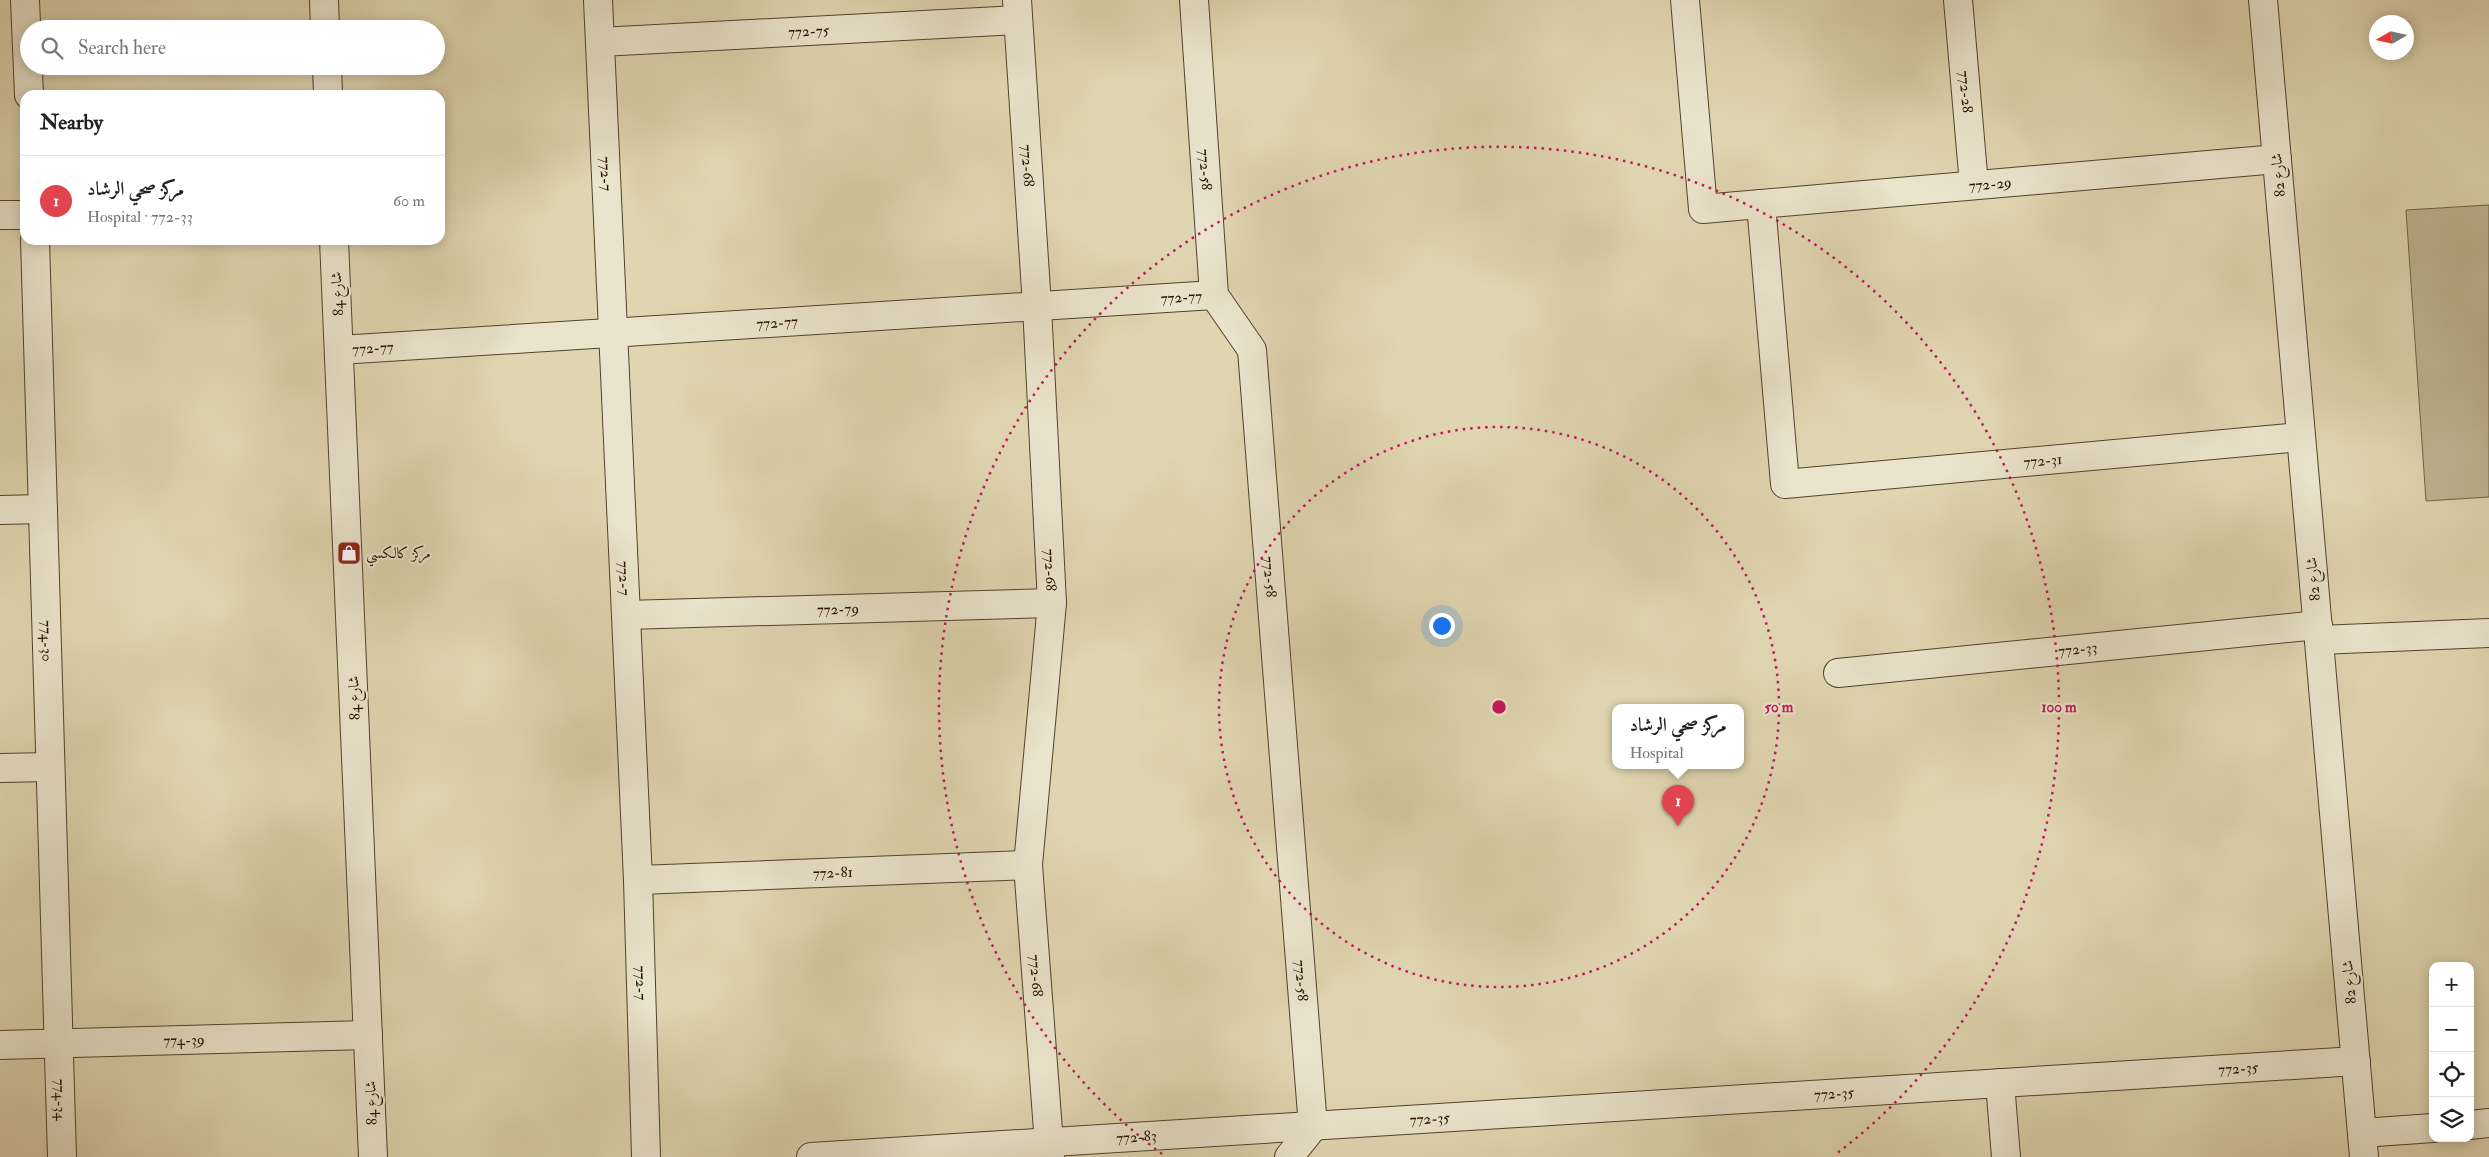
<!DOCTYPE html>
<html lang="en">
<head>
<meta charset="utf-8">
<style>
	body { margin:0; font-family:"IM FELL Double Pica",Amiri,serif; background:#f6f6f6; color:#222 }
	.controls { position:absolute; right:15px; bottom:15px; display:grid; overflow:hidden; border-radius:10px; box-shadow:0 2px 12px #0003 }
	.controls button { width:45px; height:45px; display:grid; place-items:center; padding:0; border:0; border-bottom:1px solid #e0e0e0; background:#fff; color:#222; font:25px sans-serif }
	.compass { position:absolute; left:2369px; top:15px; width:45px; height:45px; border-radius:50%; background:#fff; box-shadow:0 2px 12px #0003; rotate:261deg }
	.you { position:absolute; left:1441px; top:625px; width:18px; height:18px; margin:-12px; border:4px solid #fff; border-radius:50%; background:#1a73e8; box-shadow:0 0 0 8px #1a73e833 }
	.badge { display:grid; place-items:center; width:32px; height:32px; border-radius:50%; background:#1a73e8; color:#fff; font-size:16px; font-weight:700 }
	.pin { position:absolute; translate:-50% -41px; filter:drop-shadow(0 1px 2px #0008) }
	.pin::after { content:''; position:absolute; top:26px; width:18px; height:15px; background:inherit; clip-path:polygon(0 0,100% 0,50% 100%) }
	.popup { position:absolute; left:1612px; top:704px; width:132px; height:65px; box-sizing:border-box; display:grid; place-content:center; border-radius:10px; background:#fff; filter:drop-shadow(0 1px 4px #0005); font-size:16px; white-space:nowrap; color:#767676 }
	.popup b { font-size:19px; color:#222 }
	.popup::after { content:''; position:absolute; left:50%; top:100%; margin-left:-10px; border:10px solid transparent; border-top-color:#fff }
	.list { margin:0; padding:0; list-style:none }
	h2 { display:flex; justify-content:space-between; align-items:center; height:65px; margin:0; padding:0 20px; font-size:21px }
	h2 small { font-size:16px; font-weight:400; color:#767676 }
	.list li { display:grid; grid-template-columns:32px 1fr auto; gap:15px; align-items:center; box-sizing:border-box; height:90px; padding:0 20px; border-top:1px solid #e0e0e0 }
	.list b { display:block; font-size:19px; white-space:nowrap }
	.list p { margin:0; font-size:16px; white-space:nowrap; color:#767676 }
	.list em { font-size:16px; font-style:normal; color:#767676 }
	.icon { flex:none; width:28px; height:28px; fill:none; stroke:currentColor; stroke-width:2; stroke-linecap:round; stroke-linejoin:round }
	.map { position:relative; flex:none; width:2489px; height:1157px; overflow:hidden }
	.search { position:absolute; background:#fff; box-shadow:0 2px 12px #0003; left:20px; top:20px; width:425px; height:55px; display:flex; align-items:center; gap:12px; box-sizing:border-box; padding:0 18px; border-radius:28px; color:#767676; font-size:19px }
	.panel { position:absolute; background:#fff; box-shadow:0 2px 12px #0003; left:20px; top:90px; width:425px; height:155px; border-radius:15px }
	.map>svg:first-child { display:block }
	.pitch { fill:#bfb492; stroke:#726249 }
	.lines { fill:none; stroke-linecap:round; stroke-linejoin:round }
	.minor-casing { stroke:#53422c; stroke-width:30 }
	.minor { stroke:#eae4cc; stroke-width:28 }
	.ring { fill:none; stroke:#c2185b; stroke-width:2.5; stroke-dasharray:2.5 5 }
	.labels { text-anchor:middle; stroke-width:4.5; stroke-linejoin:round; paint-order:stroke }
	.street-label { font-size:15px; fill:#241100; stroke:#eae4cc }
	.poi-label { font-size:15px; fill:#241100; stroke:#eae4cc; text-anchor:start }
	.centre { fill:#c2185b; stroke:#eae4cc; stroke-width:2.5 }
	.ring-label { font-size:15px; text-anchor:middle; font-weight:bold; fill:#c2185b; stroke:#eae4cc; stroke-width:4.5; stroke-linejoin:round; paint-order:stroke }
</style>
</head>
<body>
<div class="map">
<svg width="2489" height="1157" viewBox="0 0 2489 1157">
	<rect width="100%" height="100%" fill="#dfd5b0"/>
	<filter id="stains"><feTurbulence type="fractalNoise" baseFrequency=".004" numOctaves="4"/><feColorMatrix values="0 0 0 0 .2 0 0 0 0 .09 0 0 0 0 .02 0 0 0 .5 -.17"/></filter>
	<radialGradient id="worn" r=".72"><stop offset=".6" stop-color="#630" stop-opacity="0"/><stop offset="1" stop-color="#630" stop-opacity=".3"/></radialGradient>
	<!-- pitch -->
	<path class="pitch" d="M2489 205V497L2426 501 2406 210Z"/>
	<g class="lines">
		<!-- minor casing -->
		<g class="minor-casing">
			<g id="minor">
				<path d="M25 0 29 95"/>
				<path d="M324 0 325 29"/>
				<path id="s1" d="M598 0 638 880 646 1157"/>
				<path id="s2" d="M1017 0 1037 306 1052 603 1028 865 1050 1157"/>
				<path id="s3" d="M1194 0 1214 295 1252 350 1313 1127 1289 1157"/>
				<path id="s4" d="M1685 0 1703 209 2277 159"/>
				<path id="s5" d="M1958 0 1974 185"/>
				<path d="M2263 0 2364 1157"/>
				<path id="s6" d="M600 42 1018 20"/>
				<path d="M327 66 328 95"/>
				<path id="s7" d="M1761 204 1785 484 2300 437"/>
				<path d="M0 215H25"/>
				<path id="s8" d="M35 240 62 1157"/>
				<path d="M334 240 373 1157"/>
				<path id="s9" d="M339 350 1214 295"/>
				<path d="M0 510 43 509"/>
				<path id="s10" d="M626 615 1052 603"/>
				<path d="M2319 640 2489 633"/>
				<path id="s11" d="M1838 673 2318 625"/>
				<path d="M0 768 50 767"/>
				<path id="s12" d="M638 880 1028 865"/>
				<path id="s13" d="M0 1045 368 1035"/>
				<path d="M2000 1083 2006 1157"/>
				<path d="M2470 1125 2489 1123"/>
				<path d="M2362 1133 2433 1128"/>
				<path id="s14" d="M811 1157 2356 1061"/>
			</g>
		</g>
		<!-- minor -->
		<use href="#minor" class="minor"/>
	</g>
	<!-- distance rings -->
	<g class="ring">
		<circle cx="1499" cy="707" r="280"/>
		<path d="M1162 1154A560 560 0 1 1 1836 1154"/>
	</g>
	<!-- icons -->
	<defs>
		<g id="shop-square" transform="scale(1.25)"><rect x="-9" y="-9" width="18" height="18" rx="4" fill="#8f2418" stroke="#eae4cc"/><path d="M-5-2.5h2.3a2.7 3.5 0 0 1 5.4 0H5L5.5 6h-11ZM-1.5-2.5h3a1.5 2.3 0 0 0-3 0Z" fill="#fff"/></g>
	</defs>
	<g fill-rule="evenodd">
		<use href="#shop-square" x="349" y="553"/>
	</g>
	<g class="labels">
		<!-- street labels -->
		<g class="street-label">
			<text dy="5" stroke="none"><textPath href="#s6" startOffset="209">772-75</textPath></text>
			<text dy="5" stroke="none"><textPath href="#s5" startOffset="92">772-28</textPath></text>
			<text dy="5" stroke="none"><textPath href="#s2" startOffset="166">772-68</textPath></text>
			<text dy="5" stroke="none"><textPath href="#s3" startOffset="170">772-58</textPath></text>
			<text dy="5" stroke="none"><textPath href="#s1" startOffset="174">772-7</textPath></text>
			<text transform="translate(2278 175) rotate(-95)" y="5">شارع 82</text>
			<text dy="5" stroke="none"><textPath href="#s4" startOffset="498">772-29</textPath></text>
			<text transform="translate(337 294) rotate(-93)" y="5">شارع 84</text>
			<text dy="5" stroke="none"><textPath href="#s9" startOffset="844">772-77</textPath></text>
			<text dy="5" stroke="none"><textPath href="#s9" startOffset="439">772-77</textPath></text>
			<text dy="5" stroke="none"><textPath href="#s9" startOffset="34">772-77</textPath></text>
			<text dy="5" stroke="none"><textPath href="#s7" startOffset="540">772-31</textPath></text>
			<text dy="5" stroke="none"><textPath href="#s2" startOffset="571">772-68</textPath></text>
			<text dy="5" stroke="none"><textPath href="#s3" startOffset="590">772-58</textPath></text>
			<text dy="5" stroke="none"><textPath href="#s1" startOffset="579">772-7</textPath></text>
			<text transform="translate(2313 579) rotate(-95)" y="5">شارع 82</text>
			<text dy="5" stroke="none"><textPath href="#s10" startOffset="212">772-79</textPath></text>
			<text dy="5" stroke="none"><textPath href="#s8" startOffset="401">774-30</textPath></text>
			<text dy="5" stroke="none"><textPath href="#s11" startOffset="241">772-33</textPath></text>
			<text transform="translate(354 698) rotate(-92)" y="5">شارع 84</text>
			<text dy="5" stroke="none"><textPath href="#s12" startOffset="195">772-81</textPath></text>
			<text dy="5" stroke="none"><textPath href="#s2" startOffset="978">772-68</textPath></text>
			<text dy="5" stroke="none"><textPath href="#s3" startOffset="995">772-58</textPath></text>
			<text transform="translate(2349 982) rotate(-95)" y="5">شارع 82</text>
			<text dy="5" stroke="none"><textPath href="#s1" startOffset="984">772-7</textPath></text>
			<text dy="5" stroke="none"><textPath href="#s13" startOffset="184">774-39</textPath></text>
			<text dy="5" stroke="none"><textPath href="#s14" startOffset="1430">772-35</textPath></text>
			<text dy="5" stroke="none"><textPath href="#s14" startOffset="1025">772-35</textPath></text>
			<text dy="5" stroke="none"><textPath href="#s8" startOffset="860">774-34</textPath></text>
			<text transform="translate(371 1103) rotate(-92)" y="5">شارع 84</text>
			<text dy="5" stroke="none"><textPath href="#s14" startOffset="620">772-35</textPath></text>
			<text dy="5" stroke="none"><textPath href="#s14" startOffset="326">772-83</textPath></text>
		</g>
		<!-- poi labels -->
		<g class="poi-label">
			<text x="366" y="558">مركز كالكسي</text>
		</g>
	</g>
	<circle cx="1499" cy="707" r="8" class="centre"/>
	<g class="ring-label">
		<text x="1779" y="712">50 m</text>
		<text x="2059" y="712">100 m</text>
	</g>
	<rect width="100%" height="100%" filter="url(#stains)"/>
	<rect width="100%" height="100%" fill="url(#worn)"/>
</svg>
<div class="controls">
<button>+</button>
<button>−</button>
<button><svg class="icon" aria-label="locate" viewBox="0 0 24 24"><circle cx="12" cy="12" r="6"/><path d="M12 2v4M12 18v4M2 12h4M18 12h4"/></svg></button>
<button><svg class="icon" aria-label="layers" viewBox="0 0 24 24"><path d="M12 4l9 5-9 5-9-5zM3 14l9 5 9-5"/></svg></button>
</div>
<svg class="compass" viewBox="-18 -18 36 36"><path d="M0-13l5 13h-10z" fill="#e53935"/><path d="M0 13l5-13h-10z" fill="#767676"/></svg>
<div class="you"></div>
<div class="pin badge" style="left:1678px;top:826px;background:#e0444e">1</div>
<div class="popup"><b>مركز صحي الرشاد</b>Hospital</div>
<div class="search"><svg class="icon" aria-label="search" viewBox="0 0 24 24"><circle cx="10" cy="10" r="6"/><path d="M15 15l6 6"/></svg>Search here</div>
<section class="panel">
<h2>Nearby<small></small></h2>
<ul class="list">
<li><span class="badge" style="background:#e0444e">1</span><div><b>مركز صحي الرشاد</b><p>Hospital · 772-33</p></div><em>60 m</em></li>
</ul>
</section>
</div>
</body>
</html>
